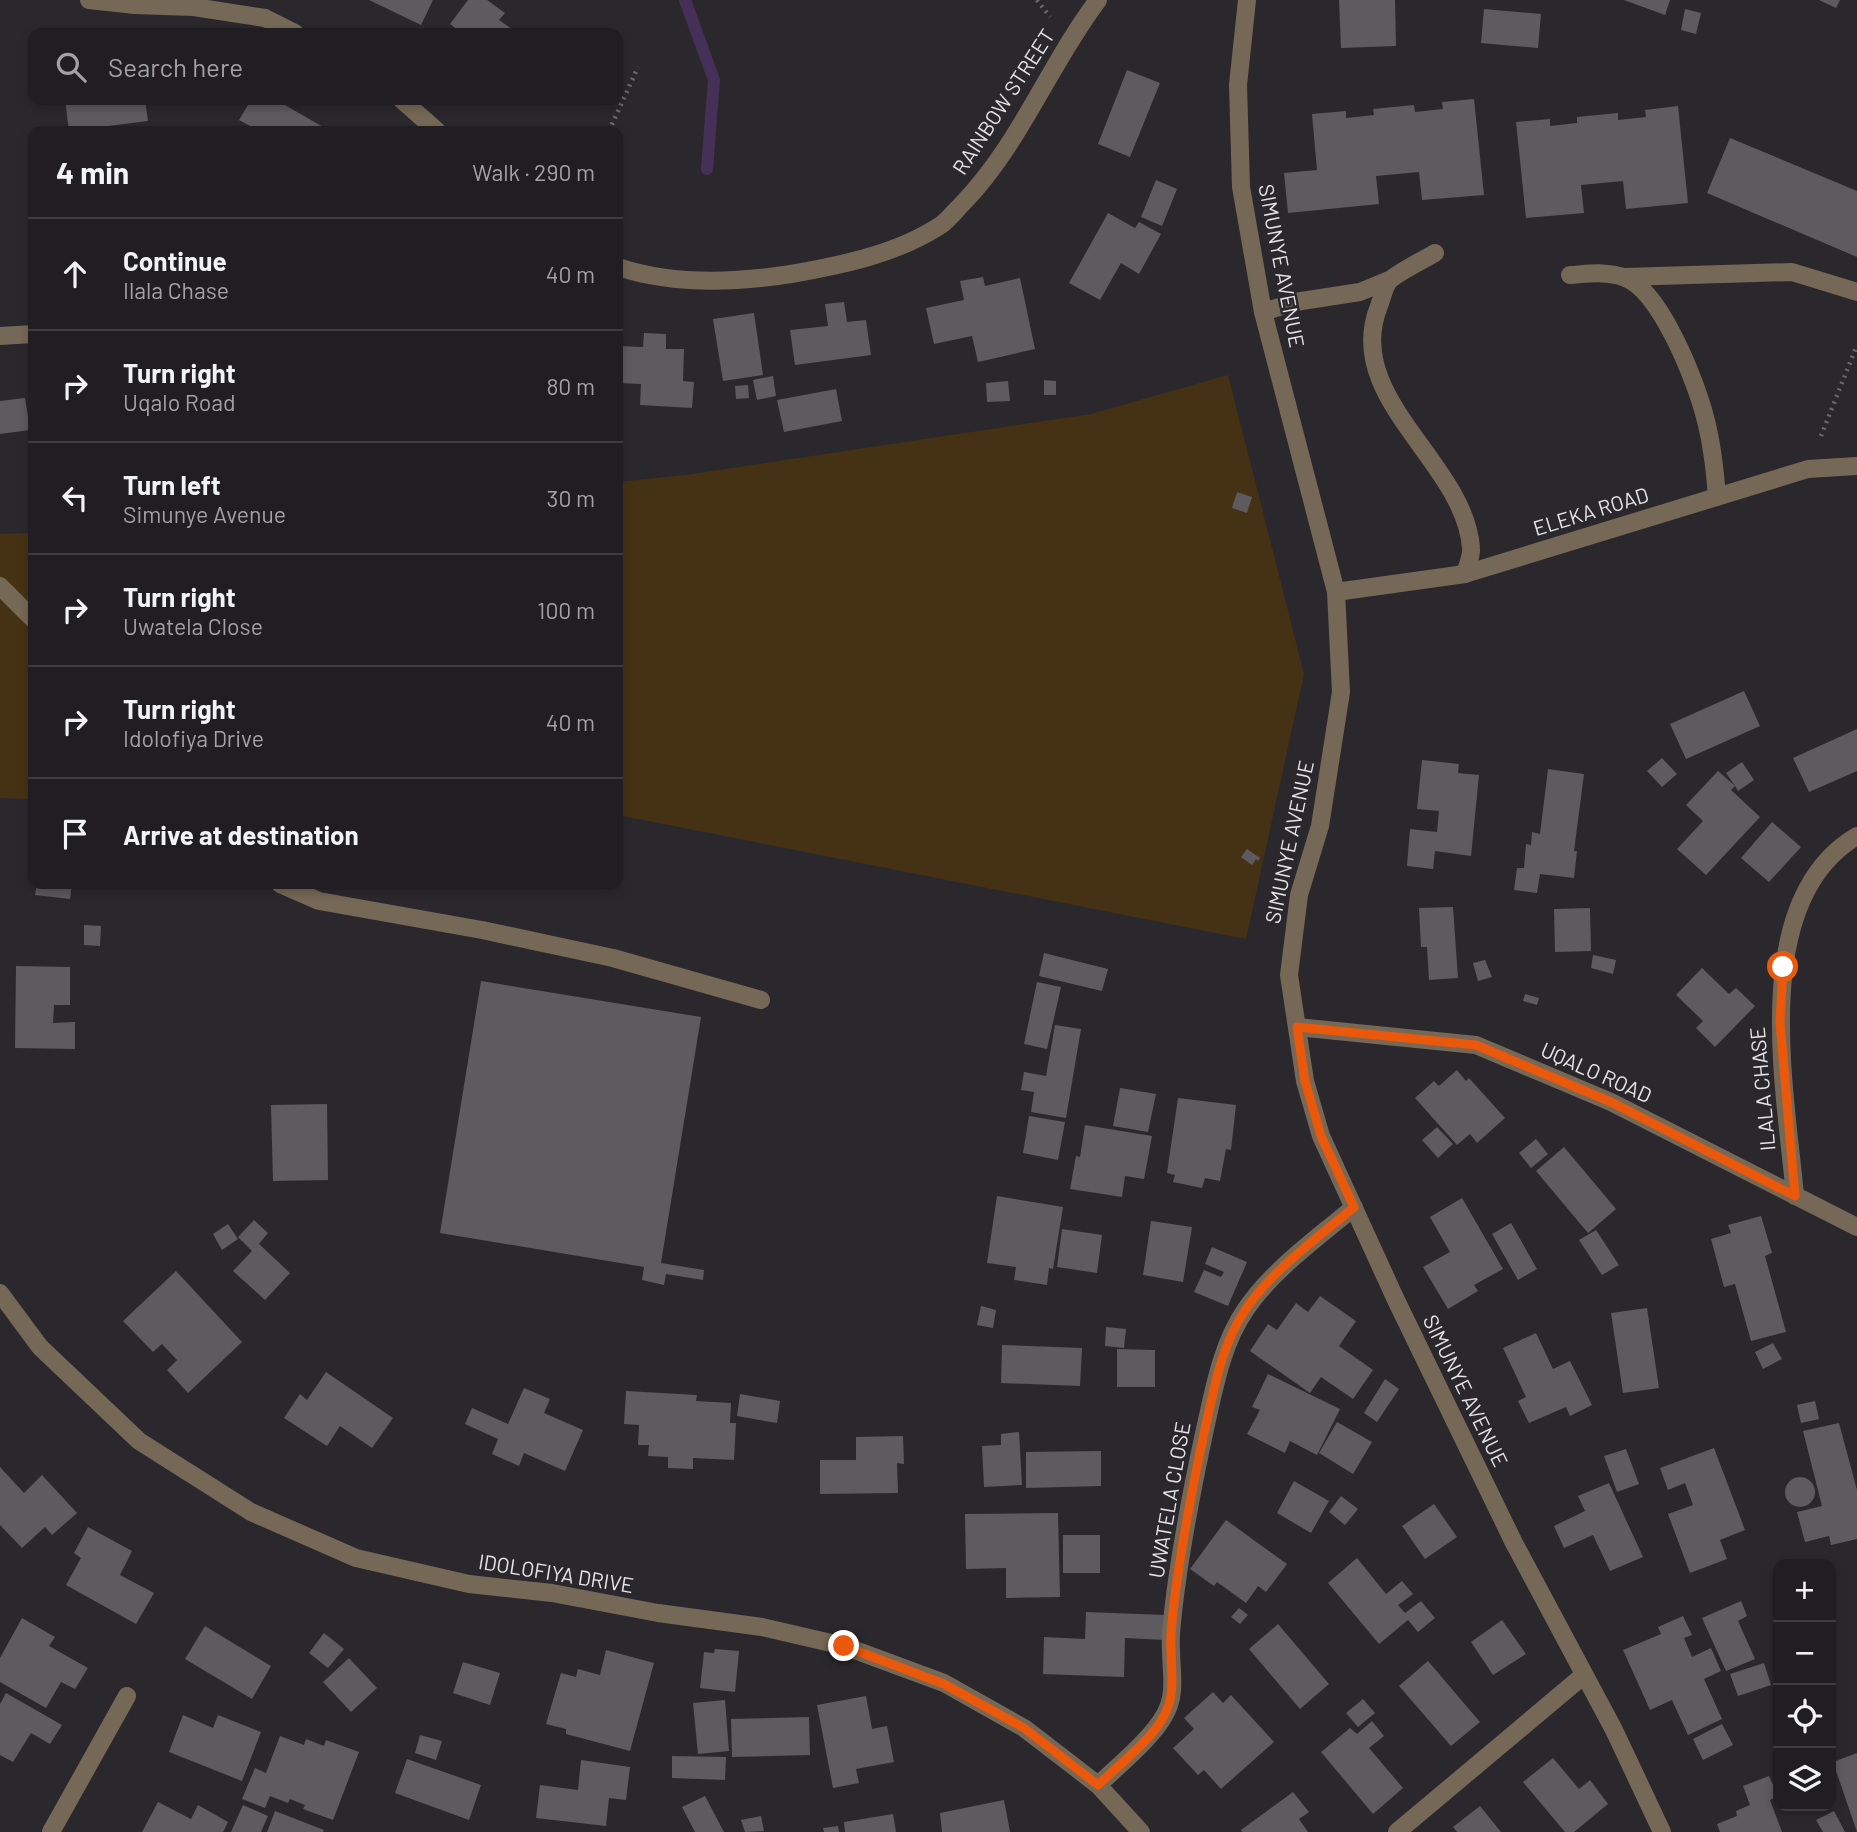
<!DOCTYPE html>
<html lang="en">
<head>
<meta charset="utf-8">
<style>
	body { margin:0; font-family:Barlow,sans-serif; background:#28272a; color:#f1f3f6 }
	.controls { position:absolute; right:21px; bottom:21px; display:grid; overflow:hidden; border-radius:14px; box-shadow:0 4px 10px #0003 }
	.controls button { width:63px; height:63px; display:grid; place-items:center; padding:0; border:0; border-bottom:2px solid #3d3c40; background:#201e22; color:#f1f3f6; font:35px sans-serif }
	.stop { position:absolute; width:21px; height:21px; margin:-16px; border:5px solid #ea580c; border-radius:50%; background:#fff }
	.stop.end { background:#ea580c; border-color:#fff; box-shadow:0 2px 7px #0008 }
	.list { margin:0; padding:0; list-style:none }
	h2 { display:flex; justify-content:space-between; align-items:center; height:91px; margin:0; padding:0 28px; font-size:30px }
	h2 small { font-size:23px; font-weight:400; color:#a2a2a5 }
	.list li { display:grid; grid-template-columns:46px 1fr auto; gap:21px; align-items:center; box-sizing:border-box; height:112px; padding:0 28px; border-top:2px solid #3d3c40 }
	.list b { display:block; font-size:26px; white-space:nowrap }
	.list p { margin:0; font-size:23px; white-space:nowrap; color:#a2a2a5 }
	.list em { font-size:23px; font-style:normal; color:#a2a2a5 }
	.icon { flex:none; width:38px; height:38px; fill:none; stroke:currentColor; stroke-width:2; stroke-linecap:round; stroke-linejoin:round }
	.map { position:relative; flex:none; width:1857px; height:1832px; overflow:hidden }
	.search { position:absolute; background:#201e22; box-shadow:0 4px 10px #0003; left:28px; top:28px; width:595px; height:77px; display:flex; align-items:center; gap:18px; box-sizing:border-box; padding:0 24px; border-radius:14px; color:#a2a2a5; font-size:26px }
	.panel { position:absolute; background:#201e22; box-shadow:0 4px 10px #0003; left:28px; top:126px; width:595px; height:763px; border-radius:14px }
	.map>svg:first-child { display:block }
	.green { fill:#453214 }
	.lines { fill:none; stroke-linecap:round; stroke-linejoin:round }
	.stream { stroke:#453158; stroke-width:12 }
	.building { fill:#5d5a60 }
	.path { stroke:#6c696d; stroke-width:4.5; stroke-dasharray:2 5; stroke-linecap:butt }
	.lane { stroke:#766856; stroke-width:18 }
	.street { stroke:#766856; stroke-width:18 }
	.route { stroke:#ea580c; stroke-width:9 }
	.labels { text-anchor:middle; stroke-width:5; stroke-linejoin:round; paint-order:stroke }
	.street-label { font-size:21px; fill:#e6e4e7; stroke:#2b282d }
</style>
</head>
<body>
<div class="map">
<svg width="1857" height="1832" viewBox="0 0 1857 1832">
	<rect width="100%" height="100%" fill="#2b282d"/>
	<!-- green -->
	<path class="green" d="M1228 375 1304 674 1246 939 618 815V482L686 475 1091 414Z
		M33 533V799L0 798V534Z"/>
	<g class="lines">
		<!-- stream -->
		<path class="stream" d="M685 0 714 80 707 169"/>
	</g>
	<!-- building -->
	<path class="building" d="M369 0H433L421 25Z
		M468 0H487L505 13 499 20 518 33H462L450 24Z
		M1339 0H1395L1396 46 1341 48Z
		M1624 0H1670L1665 15Z
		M1819 0H1840L1836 8Z
		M1484 9 1541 14 1538 48 1481 43Z
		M1685 9 1701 13 1696 34 1681 30Z
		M1127 70 1160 83 1130 157 1098 144Z
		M1474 99 1484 195 1422 200 1419 172 1376 176 1379 204 1288 213 1284 173 1317 170 1312 114 1346 111V118L1374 115 1373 109 1414 105 1415 112 1443 109 1442 102Z
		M65 100H145L148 121 69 131Z
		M251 100H276L325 128 323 131H259L239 120Z
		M1678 106 1688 203 1626 209 1623 181 1581 185 1584 213 1526 218 1516 122 1550 119V126L1577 123V117L1618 113V120L1646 117 1645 110Z
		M1730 138 1857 191V257L1707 193Z
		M1156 180 1177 189 1162 226 1141 217Z
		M1108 213 1135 228 1139 222 1161 234 1139 274 1121 263 1100 300 1069 283Z
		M983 277 985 286 1020 278 1035 349 978 362 972 336 934 344 926 308 964 300 960 281Z
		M844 302 847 322 866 320 871 355 795 365 790 330 828 326 825 304Z
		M754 313 763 375 723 381 713 319Z
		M644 333 666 334V349H684L683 381 694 382 692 408 640 405 641 384 618 383V346L643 347Z
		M773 376 776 396 757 400 753 380Z
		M1044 380 1056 381V395H1044Z
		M1008 381 1010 401 987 402 986 383Z
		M748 385 749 398 736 399 735 386Z
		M836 389 842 421 784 432 777 400Z
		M25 398 30 430 0 434V401Z
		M1237 492 1252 497 1247 513 1232 508Z
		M1744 691 1760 726 1686 759 1670 724Z
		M1857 729V771L1809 792 1793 758Z
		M1662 758 1677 774 1662 787 1647 771Z
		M1422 760 1459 764 1458 773 1479 775 1471 856 1435 851 1433 869 1407 866 1410 829 1437 832 1439 811 1417 809Z
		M1742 762 1754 780 1738 791 1735 786 1731 790 1760 817 1706 875 1677 849 1703 821 1686 805 1718 771 1735 786 1726 773Z
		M1548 769 1584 774 1574 851H1577L1574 878 1540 874 1537 893 1514 890 1517 868H1524L1526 844 1531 845 1532 832 1540 834Z
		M1772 822 1801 847 1769 882 1741 858Z
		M1247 849 1260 858 1258 861 1256 859 1252 865 1241 857Z
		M37 884H72L70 899 35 895Z
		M1453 907 1458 978 1429 980 1427 947H1421L1419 908Z
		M1590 908 1591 951 1555 952 1554 909Z
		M84 925 101 926 100 946 84 945Z
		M1044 953 1108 969 1102 991 1039 976Z
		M1593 955 1616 960 1613 974 1591 968Z
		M1485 960 1492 977 1478 981 1473 963Z
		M16 966 70 967V1005H54L53 1023 75 1022V1049L15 1048Z
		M1702 968 1729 994 1736 988 1755 1006 1715 1047 1696 1028 1703 1021 1676 995Z
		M481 981 701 1017 661 1263 704 1270 703 1280 666 1274 664 1285 642 1280 644 1267 440 1233Z
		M1037 982 1061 987 1047 1049 1024 1044Z
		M1525 994 1539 998 1537 1005 1523 1001Z
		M1055 1025 1081 1029 1066 1118 1031 1112 1034 1092 1021 1090 1024 1072 1046 1076Z
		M1457 1070 1466 1081 1469 1078 1505 1118 1477 1143 1470 1134 1457 1145 1415 1098 1434 1081 1439 1086Z
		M1120 1088 1156 1094 1148 1132 1113 1126Z
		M1178 1098 1236 1105 1231 1150 1226 1149 1220 1181 1205 1178 1202 1188 1173 1182 1175 1175 1167 1173Z
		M327 1104 328 1180 273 1181 271 1105Z
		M1029 1116 1065 1122 1058 1160 1023 1153Z
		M1085 1125 1152 1136 1144 1179 1125 1176 1122 1197 1070 1189 1076 1156 1080 1157Z
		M1437 1127 1453 1144 1438 1158 1422 1140Z
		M1536 1139 1548 1154 1531 1168 1519 1153Z
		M1564 1147 1616 1209 1588 1233 1536 1171Z
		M997 1196 1063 1207 1053 1269 1049 1268 1047 1285 1014 1280 1016 1267 987 1263Z
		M1462 1198 1503 1269 1474 1285 1478 1291 1448 1309 1423 1267 1450 1252 1430 1217Z
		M1761 1216 1772 1253 1765 1256 1786 1332 1751 1341 1735 1284 1724 1287 1711 1239 1731 1233 1728 1225Z
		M254 1220 268 1233 259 1244 290 1273 265 1300 233 1271 252 1251 238 1237Z
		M1151 1221 1192 1227 1183 1282 1143 1275Z
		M1511 1223 1537 1269 1518 1280 1492 1234Z
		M228 1224 238 1239 222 1250 213 1234Z
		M1062 1229 1102 1235 1097 1273 1057 1267Z
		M1596 1230 1619 1265 1602 1275 1579 1240Z
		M1212 1247 1247 1262 1228 1306 1194 1292 1204 1270 1221 1277 1224 1272 1205 1264Z
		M176 1271 242 1342 188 1393 167 1370 177 1360 162 1344 153 1352 123 1321Z
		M1320 1296 1356 1321 1339 1346 1373 1370 1353 1399 1321 1377 1310 1393 1250 1351 1268 1324 1277 1330 1296 1303 1308 1312Z
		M981 1306 996 1310 993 1328 977 1325Z
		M1647 1308 1659 1388 1623 1393 1611 1313Z
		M1106 1327 1126 1329 1124 1348 1105 1346Z
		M1536 1333 1553 1369 1570 1361 1592 1405 1570 1416 1566 1407 1529 1423 1518 1401 1526 1397 1503 1348Z
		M1773 1343 1782 1359 1763 1369 1755 1352Z
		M1002 1345 1082 1348 1080 1386 1001 1383Z
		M1117 1349 1155 1350V1387H1117Z
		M326 1372 393 1418 372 1448 340 1426 327 1446 284 1418 300 1394 307 1400Z
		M1268 1374 1340 1409 1317 1455 1290 1441 1285 1453 1247 1434 1260 1410 1252 1407Z
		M1385 1379 1399 1389 1377 1422 1364 1413Z
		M524 1388 550 1399 544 1413 583 1430 565 1471 524 1453 519 1466 492 1454 498 1439 465 1424 472 1408 508 1424Z
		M626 1391 697 1395 696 1401 731 1403 730 1423H736L734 1460 693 1458V1469L668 1468V1457L648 1456 649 1445H638L639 1425 624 1424Z
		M740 1394 780 1401 777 1423 737 1416Z
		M1815 1401 1819 1419 1801 1423 1797 1405Z
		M1337 1422 1372 1442 1353 1474 1319 1453Z
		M1839 1423 1857 1490V1539L1831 1545 1829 1536 1805 1542 1797 1512 1822 1506 1803 1431Z
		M1019 1432 1022 1485 984 1487 982 1446 1001 1445V1434Z
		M903 1436 904 1464 897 1463 898 1493 820 1494V1460H856V1437Z
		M1714 1448 1745 1530 1720 1540 1727 1559 1690 1573 1668 1514 1693 1505 1685 1483 1668 1490 1660 1468Z
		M1626 1449 1639 1484 1617 1492 1604 1456Z
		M1101 1451V1486L1026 1488V1452Z
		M0 1467 24 1493 42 1475 77 1513 52 1535 45 1527 22 1548 0 1525Z
		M1785 1492a15 15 0 1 1 30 0a15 15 0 1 1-30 0Z
		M1294 1481 1329 1501 1311 1533 1277 1513Z
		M1609 1483 1643 1557 1610 1571 1593 1535 1564 1548 1554 1526 1585 1511 1578 1496Z
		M1341 1496 1358 1509 1345 1525 1329 1512Z
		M1434 1504 1457 1537 1425 1559 1402 1526Z
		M1058 1513 1060 1597 1006 1598V1568L966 1569 965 1514Z
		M1226 1520 1287 1564 1266 1592 1258 1586 1246 1603 1217 1582 1214 1586 1190 1569Z
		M88 1527 132 1551 120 1575 154 1593 136 1624 66 1585 81 1558 74 1553Z
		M1063 1535H1100V1573H1063Z
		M1357 1558 1386 1594 1402 1581 1413 1594 1398 1605 1405 1613 1421 1601 1435 1618 1418 1632 1408 1620 1379 1644 1328 1583Z
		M1741 1601 1747 1616 1738 1621 1755 1659 1726 1671 1702 1618Z
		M1239 1608 1248 1615 1240 1624 1231 1617Z
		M1086 1612 1166 1615 1165 1640 1125 1638 1124 1677 1043 1674 1044 1637 1085 1639Z
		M1683 1616 1692 1635 1684 1638 1692 1657 1711 1648 1721 1671 1704 1679 1722 1719 1688 1735 1672 1700 1650 1710 1623 1650 1661 1634 1658 1627Z
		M22 1618 55 1637 49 1646 88 1668 75 1689 61 1682 46 1708 0 1682V1658Z
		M1502 1620 1526 1654 1493 1675 1471 1642Z
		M1278 1624 1329 1684 1300 1709 1249 1649Z
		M205 1626 271 1666 252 1699 185 1659Z
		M324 1633 344 1649 328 1668 309 1653Z
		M715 1649 739 1651 735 1692 700 1688 704 1652 714 1653Z
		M606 1650 654 1663 630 1751 566 1734V1729L546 1724 561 1673 576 1677 578 1669 600 1675Z
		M349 1658 377 1688 351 1712 323 1682Z
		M1428 1661 1480 1722 1451 1746 1399 1686Z
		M463 1662 500 1673 490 1705 453 1693Z
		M1764 1663 1771 1685 1738 1696 1730 1674Z
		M1213 1692 1223 1703 1231 1695 1274 1742 1221 1789 1204 1770 1198 1775 1173 1748 1194 1729 1184 1718Z
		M6 1693 62 1725 50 1744 31 1733 13 1762 0 1755V1704Z
		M866 1696 872 1729 887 1726 894 1762 856 1769 859 1783 833 1788 817 1705Z
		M1363 1699 1375 1713 1358 1727 1346 1713Z
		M725 1700 729 1751 698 1754 693 1703Z
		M183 1715 213 1728 218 1715 261 1732 242 1781 169 1752Z
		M809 1717 810 1755 732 1757 731 1719Z
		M1372 1721 1384 1736 1369 1748 1403 1788 1373 1814 1321 1752 1350 1728 1357 1734Z
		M1722 1724 1733 1745 1703 1760 1693 1739Z
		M420 1735 442 1741 436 1760 415 1753Z
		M280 1736 304 1745 306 1739 324 1746 326 1740 359 1752 333 1820 303 1809 305 1805 290 1799 288 1803 270 1796 265 1808 242 1799 255 1768 266 1773Z
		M1857 1753V1832L1833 1762Z
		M672 1756 726 1757 725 1780 672 1778Z
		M1553 1758 1579 1789 1590 1780 1608 1804 1574 1832H1565L1523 1782Z
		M407 1759 481 1785 469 1820 395 1793Z
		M581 1760 630 1767 626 1800 609 1798 606 1826 536 1818 540 1785 578 1790Z
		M1769 1776 1778 1796 1770 1800 1782 1832H1720L1717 1824 1737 1816 1736 1811 1750 1805 1743 1786Z
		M1293 1792 1309 1812 1299 1819 1308 1832H1242L1241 1830Z
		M705 1796 724 1832H695L682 1807Z
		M1004 1800 1010 1832H942L940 1813Z
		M158 1802 191 1819 198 1805 228 1822 223 1832H142Z
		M243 1805 268 1816 261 1832H231Z
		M1480 1806 1501 1832H1457L1453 1827Z
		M275 1811 324 1830 323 1832H267Z
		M1834 1811 1845 1832H1823L1816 1820Z
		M893 1814 896 1832H845L844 1822Z
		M761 1816 764 1831 745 1832 741 1820Z
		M838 1826 839 1832H824L823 1828Z"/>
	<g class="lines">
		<!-- path -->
		<path class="path" d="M1037 0 1050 17
			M609 131 638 67
			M1821 436 1857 345"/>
		<!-- lane -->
		<path class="lane" d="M1435 253C1425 259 1395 274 1389 281 1384 287 1382 299 1379 306 1342 398 1465 462 1471 548 1472 556 1467 566 1465 574
			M1570 275C1587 274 1606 271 1623 277 1660 288 1696 382 1705 417 1712 443 1715 470 1717 497
			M1625 277 1792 272 1857 292
			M1263 312 1295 302 1360 292 1389 280
			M0 586 33 619
			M280 884 319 901 482 930 613 958 761 1000"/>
		<!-- street -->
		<path class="street" d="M89 0 135 5 194 7 265 18 295 33
			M1247 0 1238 85 1241 187 1263 312 1336 592 1341 692 1320 826 1299 895 1289 975 1305 1081 1321 1136 1396 1300 1514 1543 1614 1730 1662 1832
			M402 100 437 131
			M618 267C672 285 734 283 791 274 842 265 897 254 941 225 949 219 956 210 963 203 1020 144 1049 65 1098 0
			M0 336 33 334
			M1336 592 1465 574 1808 469 1857 466
			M1297 1027 1476 1045 1611 1102 1857 1227
			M1795 1196C1786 1091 1747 901 1857 836
			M0 1293 40 1347 139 1441 251 1512 356 1558 469 1584 552 1593 658 1613 762 1627 844 1646 944 1683 1024 1728 1098 1785 1141 1832
			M1098 1785C1117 1767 1152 1738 1164 1716 1177 1694 1171 1673 1171 1649 1170 1637 1172 1624 1173 1612 1180 1550 1192 1489 1205 1429 1214 1389 1222 1343 1246 1309 1273 1269 1318 1238 1354 1207
			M51 1832 127 1696
			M1397 1832 1584 1675"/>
	</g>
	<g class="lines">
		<!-- route -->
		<path class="route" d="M844 1646 944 1684 1024 1728 1098 1785C1117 1767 1153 1738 1164 1716 1176 1694 1171 1673 1171 1649 1170 1637 1172 1624 1173 1612 1180 1550 1192 1489 1205 1429 1214 1389 1222 1343 1246 1309 1273 1269 1318 1238 1354 1207L1321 1136 1305 1081 1297 1027 1476 1045 1611 1102 1795 1196 1780 1022 1783 967"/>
	</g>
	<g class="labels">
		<!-- street labels -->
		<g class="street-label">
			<text transform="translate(1004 102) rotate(-57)" y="7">RAINBOW STREET</text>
			<text transform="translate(1281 266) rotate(79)" y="7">SIMUNYE AVENUE</text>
			<text transform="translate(1591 512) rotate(-17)" y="7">ELEKA ROAD</text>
			<text transform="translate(1290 842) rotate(-78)" y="7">SIMUNYE AVENUE</text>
			<text transform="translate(1596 1073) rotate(24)" y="7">UQALO ROAD</text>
			<text transform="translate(1763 1089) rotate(-95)" y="7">ILALA CHASE</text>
			<text transform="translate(1465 1391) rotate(64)" y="7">SIMUNYE AVENUE</text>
			<text transform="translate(1170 1500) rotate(-80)" y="7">UWATELA CLOSE</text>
			<text transform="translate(556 1574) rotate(9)" y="7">IDOLOFIYA DRIVE</text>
		</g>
	</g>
</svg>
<div class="controls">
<button>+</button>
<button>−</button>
<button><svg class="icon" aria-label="locate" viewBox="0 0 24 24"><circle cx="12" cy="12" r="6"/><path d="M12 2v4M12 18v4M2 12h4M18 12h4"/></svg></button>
<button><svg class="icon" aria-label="layers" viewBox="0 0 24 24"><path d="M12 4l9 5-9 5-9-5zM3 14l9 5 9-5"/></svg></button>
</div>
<div class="stop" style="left:1783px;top:967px"></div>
<div class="stop end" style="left:844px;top:1646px"></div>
<div class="search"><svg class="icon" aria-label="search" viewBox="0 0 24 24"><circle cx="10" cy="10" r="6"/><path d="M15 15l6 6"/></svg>Search here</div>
<section class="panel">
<h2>4 min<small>Walk · 290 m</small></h2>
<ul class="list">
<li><svg class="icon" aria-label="ahead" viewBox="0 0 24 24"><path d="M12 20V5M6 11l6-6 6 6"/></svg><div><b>Continue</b><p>Ilala Chase</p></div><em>40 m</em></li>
<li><svg class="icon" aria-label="right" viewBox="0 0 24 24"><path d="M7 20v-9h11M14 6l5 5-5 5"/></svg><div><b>Turn right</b><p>Uqalo Road</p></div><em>80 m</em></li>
<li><svg class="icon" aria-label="left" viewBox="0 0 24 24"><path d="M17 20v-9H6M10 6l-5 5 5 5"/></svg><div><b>Turn left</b><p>Simunye Avenue</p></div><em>30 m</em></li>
<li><svg class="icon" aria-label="right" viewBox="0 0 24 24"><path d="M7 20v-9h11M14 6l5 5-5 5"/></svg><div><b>Turn right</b><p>Uwatela Close</p></div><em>100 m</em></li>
<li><svg class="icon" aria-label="right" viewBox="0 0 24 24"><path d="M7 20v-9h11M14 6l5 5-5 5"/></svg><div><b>Turn right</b><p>Idolofiya Drive</p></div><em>40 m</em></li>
<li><svg class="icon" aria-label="arrive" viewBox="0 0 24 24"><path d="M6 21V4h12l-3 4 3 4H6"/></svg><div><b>Arrive at destination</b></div></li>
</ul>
</section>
</div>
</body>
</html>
